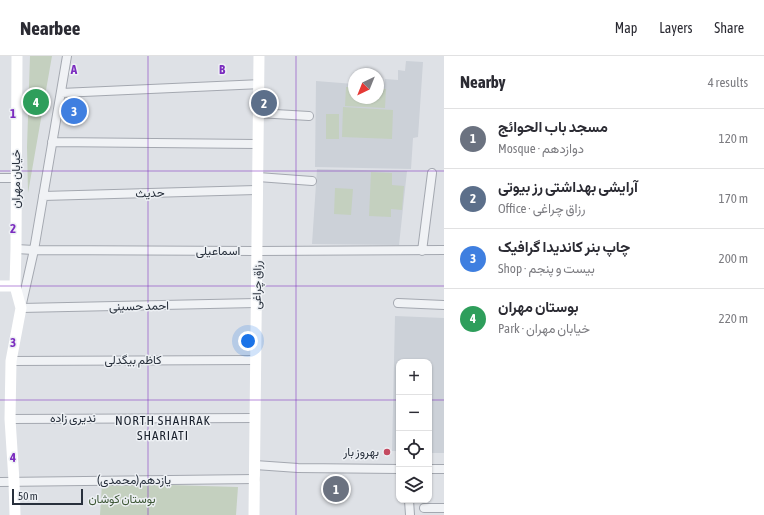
<!DOCTYPE html>
<html lang="en">
<head>
<meta charset="utf-8">
<style>
	body { margin:0; font-family:"Asap Condensed",Vazirmatn,sans-serif; background:#f7f7f7; color:#2b2b33 }
	.controls { position:absolute; right:12px; bottom:12px; display:grid; overflow:hidden; border-radius:8px; box-shadow:0 1px 3px #0004 }
	.controls button { width:36px; height:36px; display:grid; place-items:center; padding:0; border:0; border-bottom:1px solid #e1e1e2; background:#fff; color:#2b2b33; font:20px sans-serif }
	.compass { position:absolute; left:348px; top:12px; width:36px; height:36px; border-radius:50%; background:#fff; box-shadow:0 1px 3px #0004; rotate:223deg }
	.scale { position:absolute; left:12px; bottom:10px; width:71px; box-sizing:border-box; padding-left:4px; border:2px solid #28303c; border-top:0; font-size:11px; line-height:14px; white-space:nowrap; color:#28303c; -webkit-text-stroke:3px #edf0f4; paint-order:stroke }
	.you { position:absolute; left:248px; top:285px; width:14px; height:14px; margin:-10px; border:3px solid #fff; border-radius:50%; background:#1a73e8; box-shadow:0 0 0 6px #1a73e833 }
	.badge { display:grid; place-items:center; width:26px; height:26px; border-radius:50%; background:#c44a60; color:#fff; font-size:13px; font-weight:700 }
	.pin { position:absolute; translate:-50% -50%; border:2px solid #fff; box-shadow:0 1px 4px #0006 }
	.list { margin:0; padding:0; list-style:none }
	h2 { display:flex; justify-content:space-between; align-items:center; height:52px; margin:0; padding:0 16px; font-size:17px }
	h2 small { font-size:13px; font-weight:400; color:#7c7c81 }
	.list li { display:grid; grid-template-columns:26px 1fr auto; gap:12px; align-items:center; box-sizing:border-box; height:60px; padding:0 16px; border-top:1px solid #e1e1e2 }
	.list b { display:block; font-size:15px; white-space:nowrap }
	.list p { margin:0; font-size:13px; white-space:nowrap; color:#7c7c81 }
	.list em { font-size:13px; font-style:normal; color:#7c7c81 }
	.icon { flex:none; width:22px; height:22px; fill:none; stroke:currentColor; stroke-width:2; stroke-linecap:round; stroke-linejoin:round }
	.map { position:relative; flex:none; width:444px; height:459px; overflow:hidden }
	header { display:flex; align-items:center; gap:24px; box-sizing:border-box; height:56px; padding:0 20px; background:#fff; border-bottom:1px solid #e1e1e2 }
	header strong { font-size:19px }
	nav { display:flex; gap:22px; margin-inline-start:auto; font-size:14px }
	main { display:flex }
	aside { flex:1; background:#fff }
	.map>svg:first-child { display:block }
	.built { fill:#ccd1d8 }
	.green { fill:#c4d0bf }
	.lines { fill:none; stroke-linecap:round; stroke-linejoin:round }
	.street-casing { stroke:#a4a8b0; stroke-width:10 }
	.street { stroke:#f0f2f5; stroke-width:8 }
	.secondary { stroke:#fff; stroke-width:11 }
	.grid { fill:none; stroke:#7b2cbf; stroke-width:1; stroke-opacity:0.55 }
	.poi-dot { fill:#c44a60; stroke:#edf0f4; stroke-width:1.5 }
	.labels { text-anchor:middle; stroke-width:3; stroke-linejoin:round; paint-order:stroke }
	.street-label { font-size:12px; fill:#28303c; stroke:#edf0f4 }
	.poi-label { font-size:12px; fill:#28303c; stroke:#edf0f4; text-anchor:end }
	.park-label { font-size:12px; fill:#3d5736; stroke:#edf0f4 }
	.neighbourhood-label { font-size:13px; letter-spacing:1px; fill:#1a212d; stroke:#edf0f4 }
	.grid-label { font-size:13px; text-anchor:middle; font-weight:bold; fill:#7b2cbf; stroke:#edf0f4; stroke-width:3; stroke-linejoin:round; paint-order:stroke }
</style>
</head>
<body>
<header>
<strong>Nearbee</strong>
<nav><a>Map</a><a>Layers</a><a>Share</a></nav>
</header>
<main>
<div class="map">
<svg width="444" height="459" viewBox="0 0 444 459">
	<rect width="100%" height="100%" fill="#dee1e6"/>
	<!-- built -->
	<path class="built" d="M406 5 423 6 418 81 413 82 411 113 315 111 316 25 354 28V42H378V30L384 31 385 23 398 24V14L405 15Z
		M317 113 407 115 399 189 312 188Z
		M395 260 444 262V397H429V306H399V395H392Z"/>
	<!-- green -->
	<path class="green" d="M30 0H52L28 137 27 91Z
		M346 31H354V42H378V32L386 33 385 52 345 50Z
		M343 51 393 54 392 83 342 81Z
		M326 58H339V83H326Z
		M371 116 392 117V129L404 130 402 154 391 153V161L369 160Z
		M335 132 353 133 351 159 334 158Z
		M102 427 238 431 236 459H100Z"/>
	<g class="lines">
		<!-- street casing -->
		<g class="street-casing">
			<path id="street" d="M67 0 34 194 21 252 256 247
				M61 37 259 28
				M258 57 309 60
				M52 86 258 88
				M258 121 312 125
				M0 122H16
				M43 140 258 134
				M16 193 34 194 257 195 444 194
				M422 195 432 117
				M398 247 444 249
				M11 305 256 304
				M10 363 255 362
				M255 409 298 412 399 413
				M429 413H444
				M0 426 255 423
				M409 444 410 459
				M424 452H444"/>
		</g>
		<!-- street -->
		<use href="#street" class="street"/>
		<!-- secondary -->
		<path class="secondary" d="M0 230H15
			M15 459 14 425 10 363 11 305 21 252 15 230 16 193 17 0
			M254 459 259 0"/>
	</g>
	<!-- grid -->
	<path class="grid" d="M148 0V459M296 0V459M0 115H444M0 230H444M0 344H399M429 344H444"/>
	<!-- markers -->
	<circle class="poi-dot" cx="387" cy="396" r="4"/>
	<g class="labels">
		<!-- street labels -->
		<g class="street-label">
			<text transform="translate(16 123) rotate(-90)" y="4">خیابان مهران</text>
			<text transform="translate(150 137) rotate(-2)" y="4">حدیث</text>
			<text x="218" y="199">اسماعیلی</text>
			<text transform="translate(257 229) rotate(-89)" y="4">رزاق چراغی</text>
			<text transform="translate(139 250) rotate(-1)" y="4">احمد حسینی</text>
			<text x="133" y="308">کاظم بیگدلی</text>
			<text x="73" y="366">ندیری زاده</text>
			<text x="134" y="428">یازدهم(محمدی)</text>
		</g>
		<!-- poi labels -->
		<g class="poi-label">
			<text x="379" y="400">بهروز بار</text>
		</g>
		<!-- park labels -->
		<g class="park-label">
			<text x="122" y="447">بوستان کوشان</text>
		</g>
		<!-- neighbourhood labels -->
		<g class="neighbourhood-label">
			<text x="163" y="369">NORTH SHAHRAK<tspan x="163" dy="15">SHARIATI</tspan></text>
		</g>
	</g>
	<g class="grid-label">
		<text x="74" y="18">A</text>
		<text x="222" y="18">B</text>
		<text x="13" y="62">1</text>
		<text x="13" y="177">2</text>
		<text x="13" y="291">3</text>
		<text x="13" y="406">4</text>
	</g>
</svg>
<div class="controls">
<button>+</button>
<button>−</button>
<button><svg class="icon" aria-label="locate" viewBox="0 0 24 24"><circle cx="12" cy="12" r="6"/><path d="M12 2v4M12 18v4M2 12h4M18 12h4"/></svg></button>
<button><svg class="icon" aria-label="layers" viewBox="0 0 24 24"><path d="M12 4l9 5-9 5-9-5zM3 14l9 5 9-5"/></svg></button>
</div>
<svg class="compass" viewBox="-18 -18 36 36"><path d="M0-13l5 13h-10z" fill="#e53935"/><path d="M0 13l5-13h-10z" fill="#7c7c81"/></svg>
<div class="scale">50 m</div>
<div class="you"></div>
<div class="pin badge" style="left:336px;top:433px;background:#6b7280">1</div>
<div class="pin badge" style="left:264px;top:47px;background:#5c6f8a">2</div>
<div class="pin badge" style="left:74px;top:55px;background:#3f7fe0">3</div>
<div class="pin badge" style="left:36px;top:46px;background:#2e9e5b">4</div>
</div>
<aside>
<h2>Nearby<small>4 results</small></h2>
<ul class="list">
<li><span class="badge" style="background:#6b7280">1</span><div><b>مسجد باب الحوائج</b><p>Mosque · دوازدهم</p></div><em>120 m</em></li>
<li><span class="badge" style="background:#5c6f8a">2</span><div><b>آرایشی بهداشتی رز بیوتی</b><p>Office · رزاق چراغی</p></div><em>170 m</em></li>
<li><span class="badge" style="background:#3f7fe0">3</span><div><b>چاپ بنر کاندیدا گرافیک</b><p>Shop · بیست و پنجم</p></div><em>200 m</em></li>
<li><span class="badge" style="background:#2e9e5b">4</span><div><b>بوستان مهران</b><p>Park · خیابان مهران</p></div><em>220 m</em></li>
</ul>
</aside>
</main>
</body>
</html>
